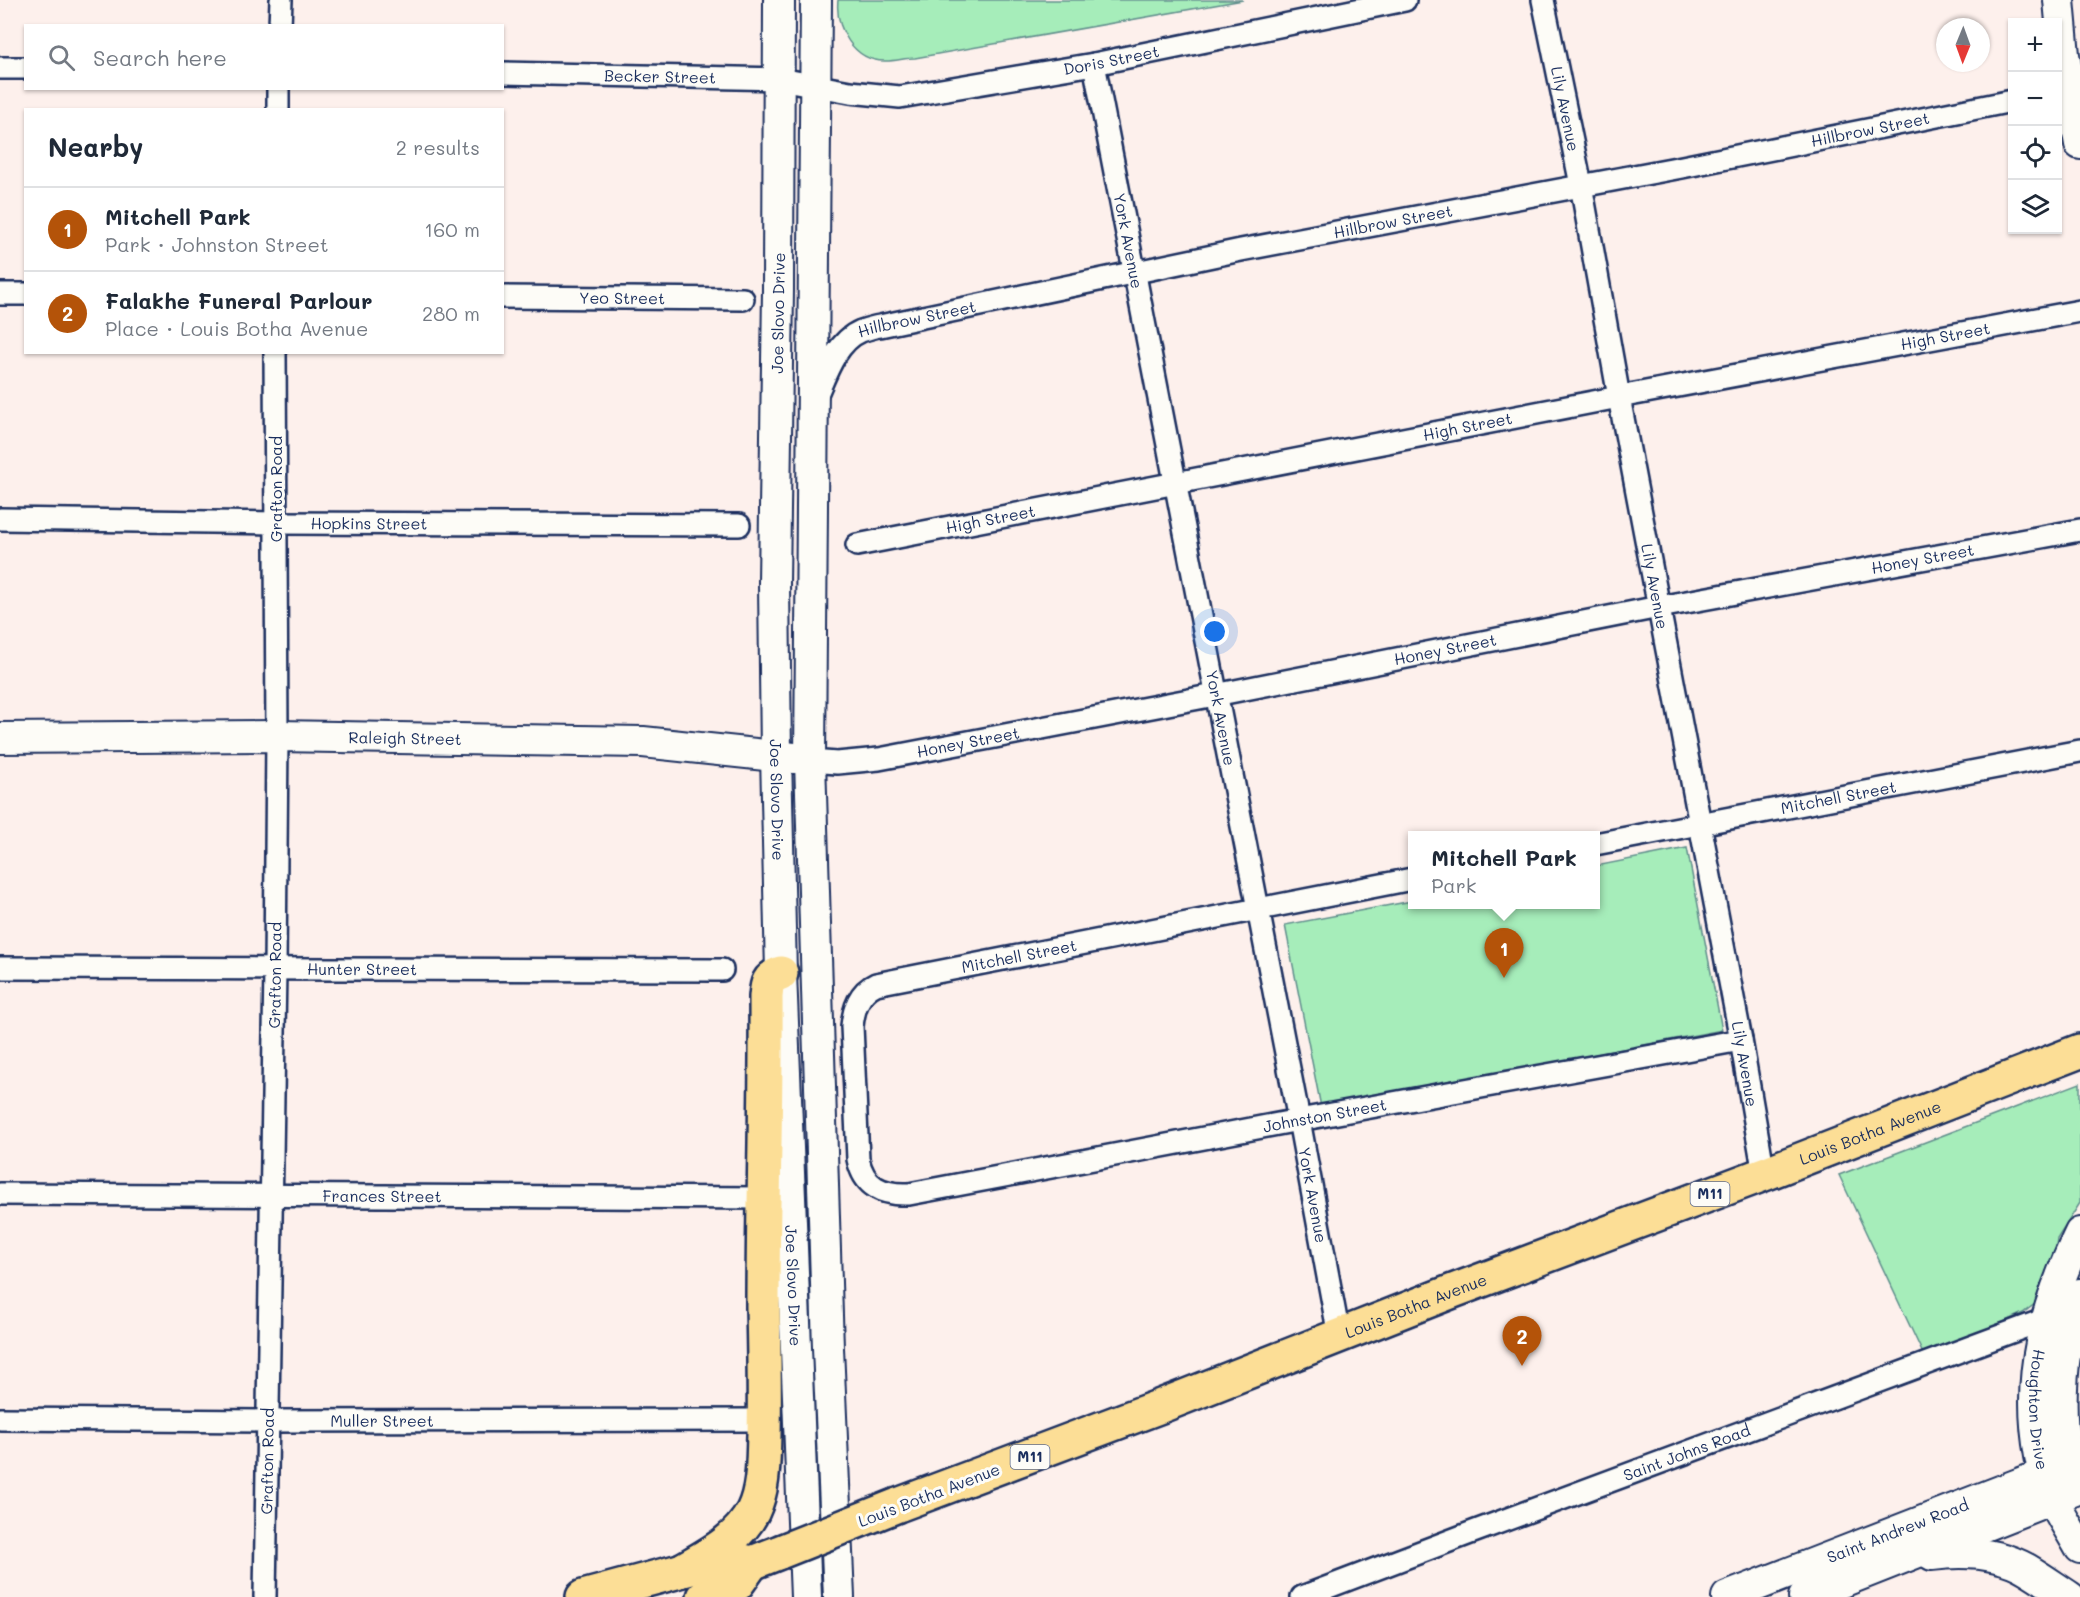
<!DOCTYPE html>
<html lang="en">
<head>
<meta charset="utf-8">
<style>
	body { margin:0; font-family:Mali,sans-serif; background:#f2f2f3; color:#1f2937 }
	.controls { position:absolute; right:18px; top:18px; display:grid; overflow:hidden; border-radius:0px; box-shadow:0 2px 4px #0004 }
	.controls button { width:54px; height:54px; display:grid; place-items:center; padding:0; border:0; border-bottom:2px solid #e0e1e3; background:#fff; color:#1f2937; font:30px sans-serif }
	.compass { position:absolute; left:1936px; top:18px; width:54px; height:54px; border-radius:50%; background:#fff; box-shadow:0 2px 4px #0004; rotate:181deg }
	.you { position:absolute; left:1215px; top:632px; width:21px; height:21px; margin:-15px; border:4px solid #fff; border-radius:50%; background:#1a73e8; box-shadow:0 0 0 9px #1a73e833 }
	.badge { display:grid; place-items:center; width:39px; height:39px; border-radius:50%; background:#b45309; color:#fff; font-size:20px; font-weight:700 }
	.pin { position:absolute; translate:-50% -50px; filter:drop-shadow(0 2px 3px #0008) }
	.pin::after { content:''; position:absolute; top:32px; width:21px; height:18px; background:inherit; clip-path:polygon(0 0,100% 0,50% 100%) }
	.popup { position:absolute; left:1408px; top:831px; width:192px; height:78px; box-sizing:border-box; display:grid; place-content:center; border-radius:0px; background:#fff; filter:drop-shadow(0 2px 4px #0005); font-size:20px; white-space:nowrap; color:#747a83 }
	.popup b { font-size:22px; color:#1f2937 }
	.popup::after { content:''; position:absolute; left:50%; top:100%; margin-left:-12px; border:12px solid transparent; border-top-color:#fff }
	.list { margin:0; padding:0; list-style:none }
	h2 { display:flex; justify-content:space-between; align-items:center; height:78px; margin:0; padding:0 24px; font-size:26px }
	h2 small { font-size:20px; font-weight:400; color:#747a83 }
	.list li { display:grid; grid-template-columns:39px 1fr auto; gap:18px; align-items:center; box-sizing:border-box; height:84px; padding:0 24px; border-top:2px solid #e0e1e3 }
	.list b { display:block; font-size:22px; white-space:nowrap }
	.list p { margin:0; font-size:20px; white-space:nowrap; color:#747a83 }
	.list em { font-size:20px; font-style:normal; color:#747a83 }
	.icon { flex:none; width:33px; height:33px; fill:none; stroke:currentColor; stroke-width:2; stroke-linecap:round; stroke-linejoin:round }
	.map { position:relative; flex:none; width:2080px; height:1597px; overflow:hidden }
	.search { position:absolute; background:#fff; box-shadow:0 2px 4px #0004; left:24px; top:24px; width:480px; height:66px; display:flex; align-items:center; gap:15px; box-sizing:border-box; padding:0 21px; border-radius:0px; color:#747a83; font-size:22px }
	.panel { position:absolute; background:#fff; box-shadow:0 2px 4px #0004; left:24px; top:108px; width:480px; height:246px; border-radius:0px }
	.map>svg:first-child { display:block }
	.green { fill:#a6edba; stroke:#608e8c; stroke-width:1.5 }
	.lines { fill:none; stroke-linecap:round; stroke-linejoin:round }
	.street-casing { stroke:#1b2f5e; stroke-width:26 }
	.secondary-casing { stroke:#1b2f5e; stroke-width:34 }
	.primary-casing { stroke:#1b2f5e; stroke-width:38 }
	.street { stroke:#fdfcf7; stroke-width:21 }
	.secondary { stroke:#fdfcf7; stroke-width:30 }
	.primary { stroke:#fcde96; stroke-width:33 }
	.primary-bridge-casing { stroke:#1b2f5e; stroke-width:38; stroke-linecap:butt }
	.primary-bridge { stroke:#fcde96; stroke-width:33 }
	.labels { text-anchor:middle; stroke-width:6; stroke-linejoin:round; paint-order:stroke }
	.shield { fill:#fdfcf7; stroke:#5f6c8c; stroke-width:1.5 }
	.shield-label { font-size:15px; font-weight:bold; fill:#1b2f5e }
	.street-label { font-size:16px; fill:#1b2f5e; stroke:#fdfcf7 }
</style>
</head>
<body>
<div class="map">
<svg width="2080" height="1597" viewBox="0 0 2080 1597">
	<rect width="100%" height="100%" fill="#fdf0ec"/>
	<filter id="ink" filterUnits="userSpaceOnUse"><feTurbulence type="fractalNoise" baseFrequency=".0167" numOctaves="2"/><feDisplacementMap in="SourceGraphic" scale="12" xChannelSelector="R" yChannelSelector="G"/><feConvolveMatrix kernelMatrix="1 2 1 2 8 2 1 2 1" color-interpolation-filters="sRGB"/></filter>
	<g filter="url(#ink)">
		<!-- green -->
		<path class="green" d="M838 0H1243L915 58C905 58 896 61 886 61 854 62 835 28 838 0Z
			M1687 848 1722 1030 1321 1107 1285 925 1412 901V904H1595L1596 866Z
			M2080 1083V1203L2057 1239 2053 1271 2036 1303 2023 1313 1925 1358 1839 1175Z"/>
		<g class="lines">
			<!-- street casing -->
			<g class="street-casing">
				<g id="street">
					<path id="s1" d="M1543 0 1581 185 1619 397 1741 1040 1764 1174"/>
					<path d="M280 26 281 0"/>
					<path id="s2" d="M1094 64 1299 1120 1339 1336"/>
					<path d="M0 68H26"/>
					<path id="s3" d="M502 73 780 79 850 92 900 97 1094 64 1405 0"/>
					<path d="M278 110V88"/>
					<path d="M0 294H26"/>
					<path id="s4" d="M502 297 743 299"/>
					<path id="s5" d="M817 394C826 373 837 341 861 331 867 329 873 327 880 326L1241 250 1682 167 2012 101"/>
					<path id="s6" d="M0 519 276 523 739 525"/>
					<path id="s7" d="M857 545 1619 397 2080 311"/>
					<path id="s8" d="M810 761 837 763 879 759 1215 695 1659 607 2080 530"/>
					<path id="s9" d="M1595 844 2080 751"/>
					<path id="s10" d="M1412 879 876 984C859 992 854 1008 852 1026L858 1159C864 1187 882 1195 909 1194L1299 1120 1741 1040"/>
					<path id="s11" d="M0 968 722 970"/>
					<path id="s12" d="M0 1194 764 1198"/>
					<path id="s13" d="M0 1419 267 1421 765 1420"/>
					<path id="s14" d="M265 1597 275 970 277 736 275 352"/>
					<path id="s15" d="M1302 1597 1473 1532 2046 1319 2057 1318"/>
				</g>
			</g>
			<!-- secondary casing -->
			<g class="secondary-casing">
				<g id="secondary">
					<path id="s16" d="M779 0 778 290 774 583 776 755 781 973 806 1597"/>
					<path d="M816 0 810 761 828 1348 839 1597"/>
					<path d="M2059 0 2064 55 2080 144"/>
					<path id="s17" d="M0 738 277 736 643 742 794 758"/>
					<path id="s18" d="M2080 1233C2045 1306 2025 1375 2040 1456 2043 1471 2046 1486 2053 1500 2061 1516 2071 1532 2080 1548"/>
					<path d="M2079 1484C2051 1444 2061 1339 2080 1294"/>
					<path d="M1932 1555C1964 1551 1998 1552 2027 1569 2042 1578 2056 1588 2070 1597"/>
					<path id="s19" d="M1727 1597 2044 1474 2069 1467"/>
					<path d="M1804 1597 2080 1488"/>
				</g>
			</g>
			<!-- primary casing -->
			<g class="primary-casing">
				<g id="primary">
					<path id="s20" d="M898 1505 1161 1406 1453 1291 1764 1174 2080 1051"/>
					<path d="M684 1569C710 1554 739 1539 753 1511 764 1488 763 1460 764 1435 765 1392 764 1350 763 1307 763 1204 767 1100 766 997 767 983 768 978 781 973"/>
					<path d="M583 1597 728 1558 752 1563 780 1552"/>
					<path d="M704 1597 737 1584 752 1563"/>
				</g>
			</g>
			<!-- street -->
			<use href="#street" class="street"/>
			<!-- secondary -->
			<use href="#secondary" class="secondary"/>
			<!-- primary -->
			<use href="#primary" class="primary"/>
			<!-- primary-bridge casing -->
			<g class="primary-bridge-casing">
				<path id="primary-bridge" d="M780 1552 898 1505"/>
			</g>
			<!-- primary-bridge -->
			<use href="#primary-bridge" class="primary-bridge"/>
		</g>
	</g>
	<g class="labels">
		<!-- shield labels -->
		<g class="shield">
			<rect x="1690.5" y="1182" width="39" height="24" rx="4.5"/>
			<rect x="1010.5" y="1445" width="39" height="24" rx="4.5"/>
		</g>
		<g class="shield-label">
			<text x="1710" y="1199">M11</text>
			<text x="1030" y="1462">M11</text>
		</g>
		<!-- street labels -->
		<g class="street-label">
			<text dy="6" stroke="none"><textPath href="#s3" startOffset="614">Doris Street</textPath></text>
			<text dy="6" stroke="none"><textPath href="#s3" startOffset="158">Becker Street</textPath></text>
			<text dy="6" stroke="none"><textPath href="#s1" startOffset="111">Lily Avenue</textPath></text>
			<text dy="6" stroke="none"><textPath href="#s5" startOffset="1108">Hillbrow Street</textPath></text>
			<text dy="6" stroke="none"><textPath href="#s5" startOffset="622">Hillbrow Street</textPath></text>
			<text dy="6" stroke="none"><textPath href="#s2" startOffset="180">York Avenue</textPath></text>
			<text dy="6" stroke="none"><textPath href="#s4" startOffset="120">Yeo Street</textPath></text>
			<text transform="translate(778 313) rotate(-89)" y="6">Joe Slovo Drive</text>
			<text dy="6" stroke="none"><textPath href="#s5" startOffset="136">Hillbrow Street</textPath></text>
			<text dy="6" stroke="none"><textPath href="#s7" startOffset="1108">High Street</textPath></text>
			<text dy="6" stroke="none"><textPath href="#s7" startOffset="622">High Street</textPath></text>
			<text transform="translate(276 489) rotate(-90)" y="6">Grafton Road</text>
			<text dy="6" stroke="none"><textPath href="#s7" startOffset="136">High Street</textPath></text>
			<text dy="6" stroke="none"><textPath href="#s6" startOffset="369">Hopkins Street</textPath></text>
			<text dy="6" stroke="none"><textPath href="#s8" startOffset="1132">Honey Street</textPath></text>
			<text dy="6" stroke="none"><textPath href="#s1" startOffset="597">Lily Avenue</textPath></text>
			<text dy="6" stroke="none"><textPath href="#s8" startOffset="646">Honey Street</textPath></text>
			<text dy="6" stroke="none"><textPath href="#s2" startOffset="666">York Avenue</textPath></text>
			<text dy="6" stroke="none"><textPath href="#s17" startOffset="405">Raleigh Street</textPath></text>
			<text dy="6" stroke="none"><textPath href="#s8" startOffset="160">Honey Street</textPath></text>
			<text dy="6" stroke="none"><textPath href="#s9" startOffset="248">Mitchell Street</textPath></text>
			<text dy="6" stroke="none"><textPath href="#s16" startOffset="800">Joe Slovo Drive</textPath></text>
			<text transform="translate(1019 956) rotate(-11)" y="6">Mitchell Street</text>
			<text dy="6" stroke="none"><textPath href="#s11" startOffset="362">Hunter Street</textPath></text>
			<text dy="6" stroke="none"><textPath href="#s14" startOffset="622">Grafton Road</textPath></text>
			<text dy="6" stroke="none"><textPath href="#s1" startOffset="1083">Lily Avenue</textPath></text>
			<text dy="6" stroke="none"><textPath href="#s10" startOffset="1222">Johnston Street</textPath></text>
			<text dy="6" stroke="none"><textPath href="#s20" startOffset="1041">Louis Botha Avenue</textPath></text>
			<text dy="6" stroke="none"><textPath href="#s2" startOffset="1152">York Avenue</textPath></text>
			<text dy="6" stroke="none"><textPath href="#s12" startOffset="382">Frances Street</textPath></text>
			<text dy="6" stroke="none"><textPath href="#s16" startOffset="1286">Joe Slovo Drive</textPath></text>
			<text dy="6" stroke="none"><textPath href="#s20" startOffset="555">Louis Botha Avenue</textPath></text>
			<text dy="6" stroke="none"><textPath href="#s18" startOffset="184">Houghton Drive</textPath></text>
			<text dy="6" stroke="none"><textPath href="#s13" startOffset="382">Muller Street</textPath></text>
			<text dy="6" stroke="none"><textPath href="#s15" startOffset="411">Saint Johns Road</textPath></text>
			<text dy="6" stroke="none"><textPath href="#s14" startOffset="136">Grafton Road</textPath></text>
			<text transform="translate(929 1495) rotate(-21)" y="6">Louis Botha Avenue</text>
			<text dy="6" stroke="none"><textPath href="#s19" startOffset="183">Saint Andrew Road</textPath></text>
		</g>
	</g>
</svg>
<div class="controls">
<button>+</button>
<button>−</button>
<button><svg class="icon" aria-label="locate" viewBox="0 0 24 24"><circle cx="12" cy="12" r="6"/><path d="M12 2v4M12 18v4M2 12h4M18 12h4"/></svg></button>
<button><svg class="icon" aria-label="layers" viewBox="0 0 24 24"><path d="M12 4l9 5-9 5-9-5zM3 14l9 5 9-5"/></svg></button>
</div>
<svg class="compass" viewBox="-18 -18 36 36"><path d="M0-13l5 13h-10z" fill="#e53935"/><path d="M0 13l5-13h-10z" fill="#747a83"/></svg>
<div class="you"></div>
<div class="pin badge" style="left:1504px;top:978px">1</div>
<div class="popup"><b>Mitchell Park</b>Park</div>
<div class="pin badge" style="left:1522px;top:1366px">2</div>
<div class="search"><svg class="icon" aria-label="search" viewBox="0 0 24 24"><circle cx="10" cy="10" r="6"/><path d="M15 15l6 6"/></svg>Search here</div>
<section class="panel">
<h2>Nearby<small>2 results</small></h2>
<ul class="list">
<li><span class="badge">1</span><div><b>Mitchell Park</b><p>Park · Johnston Street</p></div><em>160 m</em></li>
<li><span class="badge">2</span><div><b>Falakhe Funeral Parlour</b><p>Place · Louis Botha Avenue</p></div><em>280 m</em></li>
</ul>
</section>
</div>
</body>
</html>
